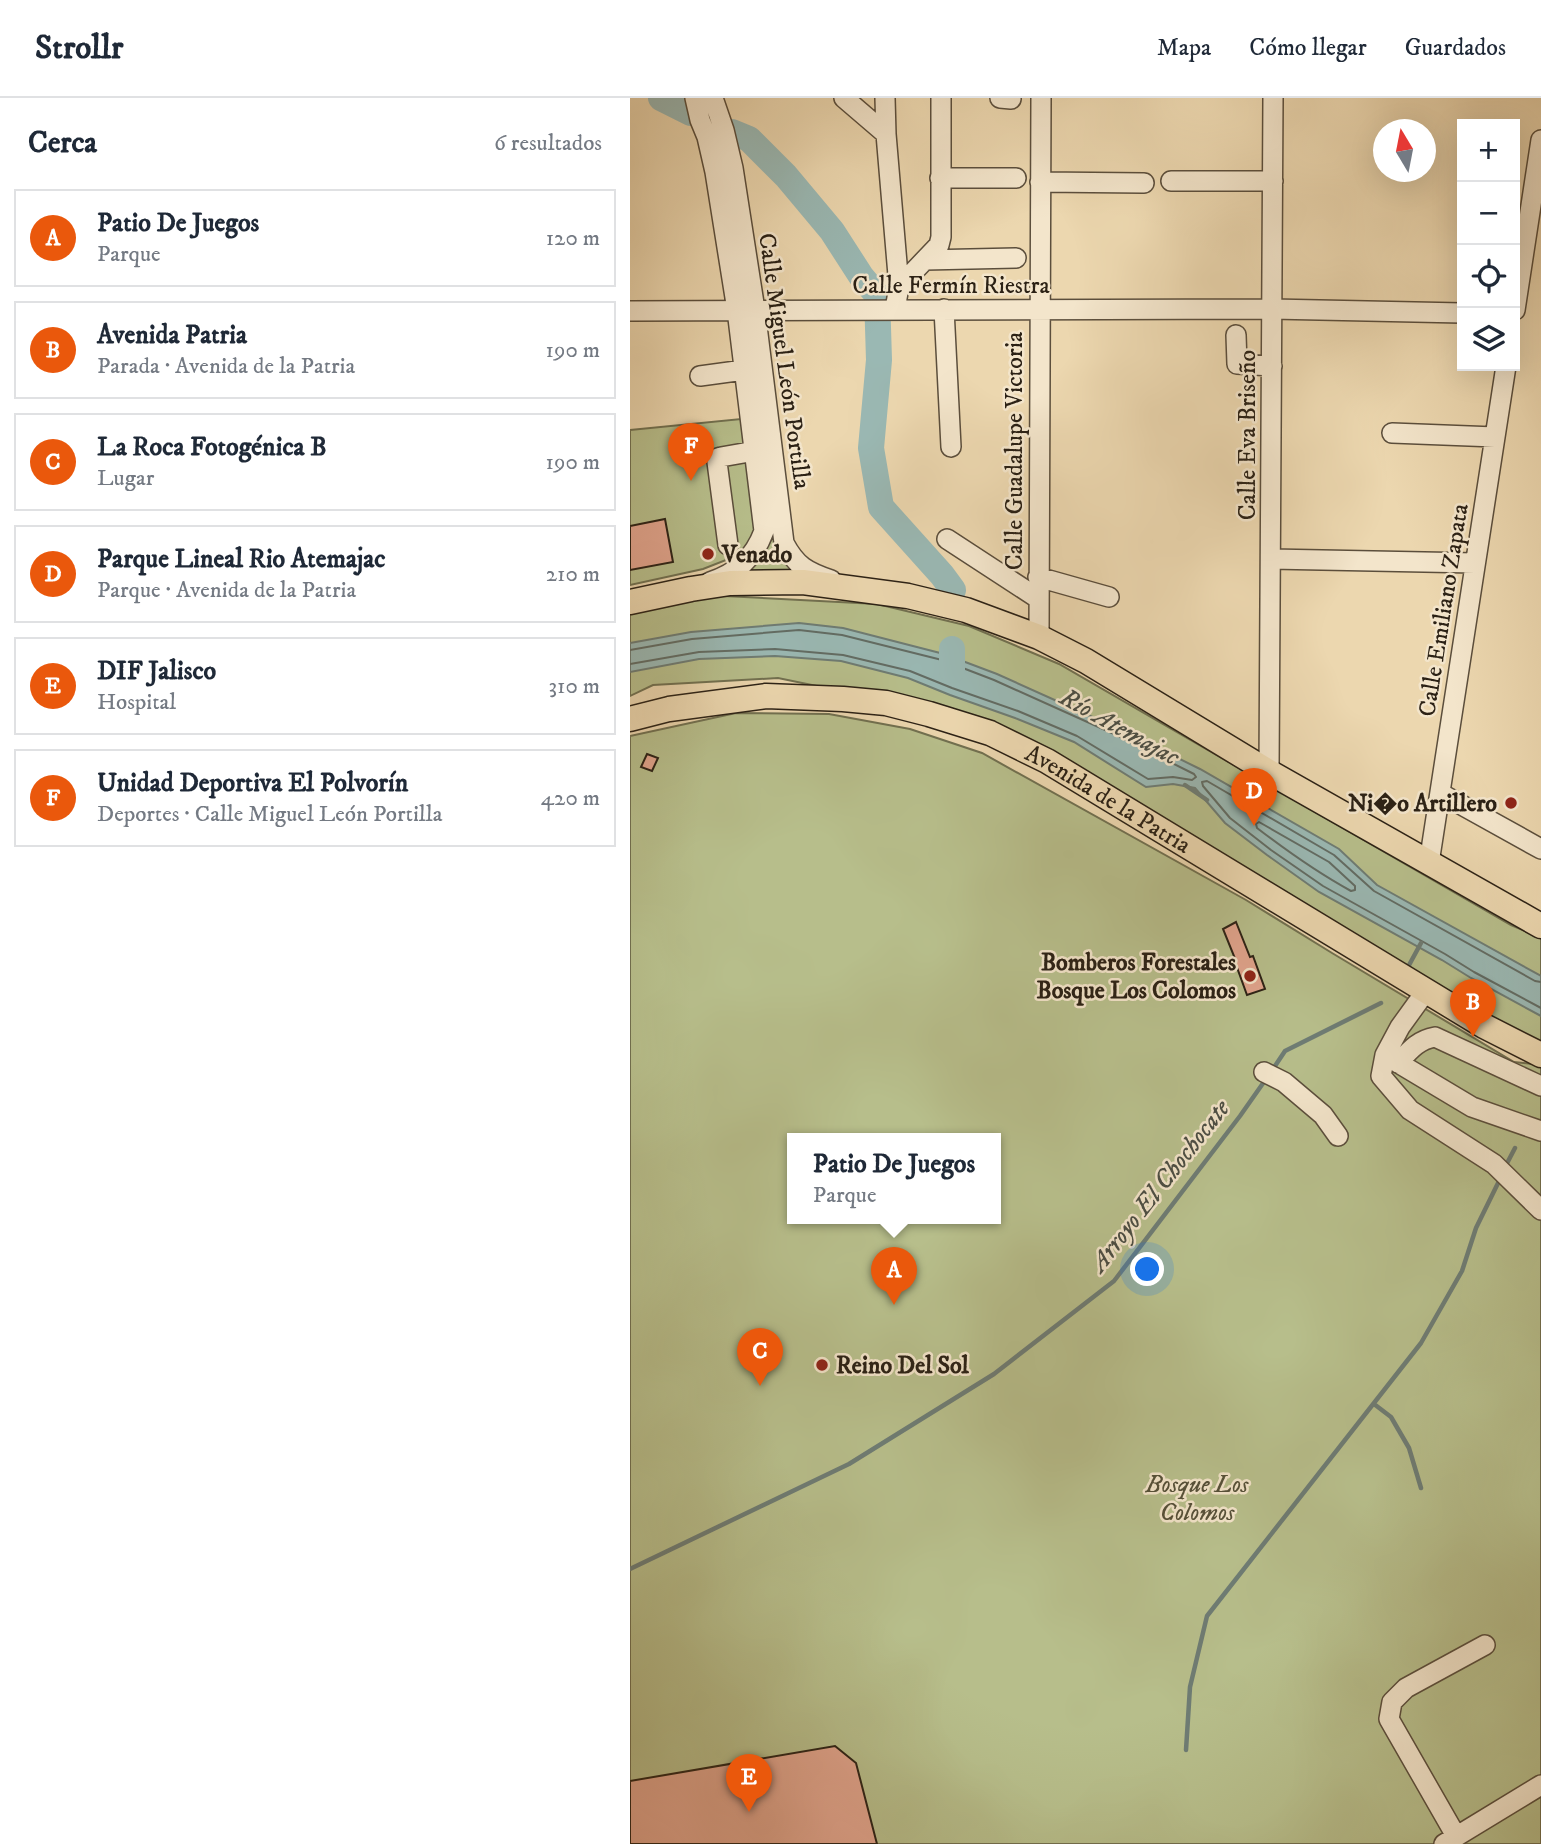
<!DOCTYPE html>
<html lang="es">
<head>
<meta charset="utf-8">
<style>
	body { margin:0; font-family:"IM FELL DW Pica",serif; background:#f2f2f3; color:#1f2937 }
	.controls { position:absolute; right:21px; top:21px; display:grid; overflow:hidden; border-radius:0px; box-shadow:0 7px 28px #0002 }
	.controls button { width:63px; height:63px; display:grid; place-items:center; padding:0; border:0; border-bottom:2px solid #e0e1e3; background:#fff; color:#1f2937; font:35px sans-serif }
	.compass { position:absolute; left:743px; top:21px; width:63px; height:63px; border-radius:50%; background:#fff; box-shadow:0 7px 28px #0002; rotate:350deg }
	.you { position:absolute; left:518px; top:1172px; width:24px; height:24px; margin:-18px; border:5px solid #fff; border-radius:50%; background:#1a73e8; box-shadow:0 0 0 10px #1a73e833 }
	.badge { display:grid; place-items:center; width:46px; height:46px; border-radius:50%; background:#ea580c; color:#fff; font-size:23px; font-weight:700 }
	.pin { position:absolute; translate:-50% -58px; filter:drop-shadow(0 2px 4px #0008) }
	.pin::after { content:''; position:absolute; top:37px; width:24px; height:21px; background:inherit; clip-path:polygon(0 0,100% 0,50% 100%) }
	.popup { position:absolute; left:157px; top:1035px; width:214px; height:91px; box-sizing:border-box; display:grid; place-content:center; border-radius:0px; background:#fff; filter:drop-shadow(0 2px 5px #0005); font-size:23px; white-space:nowrap; color:#747a83 }
	.popup b { font-size:26px; color:#1f2937 }
	.popup::after { content:''; position:absolute; left:50%; top:100%; margin-left:-14px; border:14px solid transparent; border-top-color:#fff }
	.list { margin:0; padding:0; list-style:none }
	h2 { display:flex; justify-content:space-between; align-items:center; height:91px; margin:0; padding:0 28px; font-size:30px }
	h2 small { font-size:23px; font-weight:400; color:#747a83 }
	.list li { display:grid; grid-template-columns:46px 1fr auto; gap:21px; align-items:center; box-sizing:border-box; height:98px; margin:0 14px 14px; padding:0 14px; border:2px solid #e0e1e3; border-radius:0px }
	.list b { display:block; font-size:26px; white-space:nowrap }
	.list p { margin:0; font-size:23px; white-space:nowrap; color:#747a83 }
	.list em { font-size:23px; font-style:normal; color:#747a83 }
	.icon { flex:none; width:38px; height:38px; fill:none; stroke:currentColor; stroke-width:2; stroke-linecap:round; stroke-linejoin:round }
	.map { position:relative; flex:none; width:911px; height:1746px; overflow:hidden }
	header { display:flex; align-items:center; gap:42px; box-sizing:border-box; height:98px; padding:0 35px; background:#fff; border-bottom:2px solid #e0e1e3 }
	header strong { font-size:33px }
	nav { display:flex; gap:38px; margin-inline-start:auto; font-size:24px }
	main { display:flex }
	aside { flex:1; background:#fff }
	.map>svg:first-child { display:block }
	.green { fill:#b7be8b; stroke:#717050; stroke-width:2; fill-rule:evenodd }
	.water { fill:#9ab8b3; stroke:#6e7c74; stroke-width:2 }
	.lines { fill:none; stroke-linecap:round; stroke-linejoin:round }
	.shore { stroke:#626c64; stroke-width:2 }
	.stream { stroke:#6e7c74; stroke-width:4.5 }
	.river { stroke:#9ab8b3; stroke-width:26 }
	.building { fill:#e1a48d; stroke:#2b2115; stroke-width:2 }
	.minor-casing { stroke:#5b4e3c; stroke-width:22 }
	.major-casing { stroke:#2b2115; stroke-width:27 }
	.minor { stroke:#f3e5cb; stroke-width:19 }
	.major { stroke:#ecd7af; stroke-width:24 }
	.poi-dot { fill:#8f2418; stroke:#f3e5cb; stroke-width:2.5 }
	.labels { text-anchor:middle; stroke-width:5; stroke-linejoin:round; paint-order:stroke }
	.street-label { font-size:24px; fill:#2b2115; stroke:#f3e5cb }
	.poi-label { font-size:24px; font-weight:bold; fill:#2b2115; stroke:#f3e5cb; text-anchor:start }
	.park-label { font-size:24px; font-style:italic; fill:#555038; stroke:#f3e5cb }
	.water-label { font-size:26px; font-style:italic; fill:#4c4e44; stroke:#f3e5cb }
</style>
</head>
<body>
<header>
<strong>Strollr</strong>
<nav><a>Mapa</a><a>Cómo llegar</a><a>Guardados</a></nav>
</header>
<main>
<aside>
<h2>Cerca<small>6 resultados</small></h2>
<ul class="list">
<li><span class="badge">A</span><div><b>Patio De Juegos</b><p>Parque</p></div><em>120 m</em></li>
<li><span class="badge">B</span><div><b>Avenida Patria</b><p>Parada · Avenida de la Patria</p></div><em>190 m</em></li>
<li><span class="badge">C</span><div><b>La Roca Fotogénica B</b><p>Lugar</p></div><em>190 m</em></li>
<li><span class="badge">D</span><div><b>Parque Lineal Rio Atemajac</b><p>Parque · Avenida de la Patria</p></div><em>210 m</em></li>
<li><span class="badge">E</span><div><b>DIF Jalisco</b><p>Hospital</p></div><em>310 m</em></li>
<li><span class="badge">F</span><div><b>Unidad Deportiva El Polvorín</b><p>Deportes · Calle Miguel León Portilla</p></div><em>420 m</em></li>
</ul>
</aside>
<div class="map">
<svg width="911" height="1746" viewBox="0 0 911 1746">
	<rect width="100%" height="100%" fill="#ecd7af"/>
	<filter id="stains"><feTurbulence type="fractalNoise" baseFrequency=".00286" numOctaves="4"/><feColorMatrix values="0 0 0 0 .2 0 0 0 0 .09 0 0 0 0 .02 0 0 0 .5 -.17"/></filter>
	<radialGradient id="worn" r=".72"><stop offset=".6" stop-color="#630" stop-opacity="0"/><stop offset="1" stop-color="#630" stop-opacity=".3"/></radialGradient>
	<!-- green -->
	<path class="green" d="M111 321 129 433 114 455 73 471 0 487V332Z
		M138 423 167 474H115Z
		M74 497 247 506 339 528 429 566 881 827 911 840V950L318 615 148 580 23 587 0 598V513Z
		M106 615 199 616 280 631 352 655 616 802 702 855 884 964 911 967V1746H0V638ZM162 1041H366V1121H162Z"/>
	<!-- water -->
	<path class="water" d="M169 525 213 530 314 556 367 576 487 630 570 671 709 751 747 787 911 878V918L841 880 812 862 689 794 637 757 595 725 565 690 543 686 516 689 444 644 385 620 320 597 278 580 211 563 145 558 69 561 0 574V545L61 534Z"/>
	<g class="lines">
		<!-- shore -->
		<path class="shore" d="M0 552 62 541 169 532 212 537 312 562 364 582 484 636 564 676 566 679 562 682 543 679 518 681 447 638 388 613 322 590 280 573 213 557 145 551 69 554 0 566
			M629 724 699 764 725 788V792L721 793C688 775 657 753 627 730L626 726Z
			M911 884 905 883 744 793 704 757 577 683 572 684 573 688 600 720 641 752 693 788 815 856 844 874 911 910"/>
		<!-- stream -->
		<path class="stream" d="M555 687 577 702
			M778 869 791 845
			M643 971 655 953 751 905
			M874 1071 885 1050
			M744 1306 761 1319 779 1350 791 1390
			M0 1471 219 1366 364 1276 484 1183 610 1018 636 981
			M556 1652 560 1589 577 1518 791 1245 832 1173 846 1130 871 1079"/>
		<!-- river -->
		<path class="river" d="M31 0 61 15
			M102 34 119 41 156 78 202 133 231 178 247 197 249 262 241 350 251 409 312 477 323 492
			M322 572V551"/>
	</g>
	<!-- building -->
	<path class="building" d="M35 421 43 464 0 472V428Z
		M17 656 28 660 22 673 11 669Z
		M606 824 620 859 623 858 635 891 617 897 605 864 606 863 593 831Z
		M205 1648 226 1665 247 1746H0V1683Z"/>
	<g class="lines">
		<!-- minor casing -->
		<g class="minor-casing">
			<path id="minor" d="M65 0 70 22 77 39 85 74 107 212 134 433C124 460 107 475 80 484
				M83 0 94 32 103 70 125 212 154 445C166 468 177 474 201 482
				M214 0 256 36
				M255 0 256 36 269 189 265 211
				M370 0 381 1
				M310 80H386
				M541 83H643
				M410 84 514 85
				M295 162 386 160
				M269 189 309 147 311 139V0
				M314 211 321 349
				M885 212 911 42
				M0 213 642 211 832 215
				M606 237 607 266 642 268
				M70 278 114 272
				M762 335 865 339
				M317 441 409 501
				M98 447 87 364 88 360 91 359 125 353
				M641 461 845 465
				M408 479 479 499
				M409 539 411 0
				M639 674 643 0
				M810 695 911 751
				M799 765 876 268
				M796 893 770 929 755 957 842 1009 911 1033
				M755 957 751 978 780 1012 864 1066 911 1112
				M768 965C780 952 788 942 805 939L911 988
				M634 974 654 984 693 1017 708 1038
				M826 1738 759 1621 762 1604 776 1590 855 1547
				M814 1746 911 1687"/>
		</g>
		<!-- major casing -->
		<g class="major-casing">
			<g id="major">
				<path d="M0 504 61 491 100 485 173 484 278 498 336 512 409 539 456 563 639 674 911 828"/>
				<path id="s1" d="M0 621 39 611 136 598 213 601 256 605 299 616 360 635 417 663 854 928 911 957"/>
			</g>
		</g>
		<!-- minor -->
		<use href="#minor" class="minor"/>
		<!-- major -->
		<use href="#major" class="major"/>
	</g>
	<!-- markers -->
	<g class="poi-dot">
		<circle cx="78" cy="456" r="7"/>
		<circle cx="881" cy="705" r="7"/>
		<circle cx="620" cy="878" r="7"/>
		<circle cx="192" cy="1267" r="7"/>
	</g>
	<g class="labels">
		<!-- street labels -->
		<g class="street-label">
			<text x="321" y="195">Calle Fermín Riestra</text>
			<text transform="translate(155 263) rotate(82)" y="8">Calle Miguel León Portilla</text>
			<text transform="translate(617 337) rotate(-90)" y="8">Calle Eva Briseño</text>
			<text transform="translate(384 353) rotate(-90)" y="8">Calle Guadalupe Victoria</text>
			<text transform="translate(813 512) rotate(-81)" y="8">Calle Emiliano Zapata</text>
			<text dy="8" stroke="none"><textPath href="#s1" startOffset="502">Avenida de la Patria</textPath></text>
		</g>
		<!-- poi labels -->
		<g class="poi-label">
			<text x="92" y="464">Venado</text>
			<text x="867" y="713" text-anchor="end">Ni�o Artillero</text>
			<text x="606" y="872" text-anchor="end">Bomberos Forestales<tspan x="606" dy="28">Bosque Los Colomos</tspan></text>
			<text x="206" y="1275">Reino Del Sol</text>
		</g>
		<!-- park labels -->
		<g class="park-label">
			<text x="567" y="1394">Bosque Los<tspan x="567" dy="28">Colomos</tspan></text>
		</g>
		<!-- water labels -->
		<g class="water-label">
			<text transform="translate(490 628) rotate(29)" y="9">Río Atemajac</text>
			<text transform="translate(529 1087) rotate(-52)" y="9">Arroyo El Chochocate</text>
		</g>
	</g>
	<rect width="100%" height="100%" filter="url(#stains)"/>
	<rect width="100%" height="100%" fill="url(#worn)"/>
</svg>
<div class="controls">
<button>+</button>
<button>−</button>
<button><svg class="icon" aria-label="locate" viewBox="0 0 24 24"><circle cx="12" cy="12" r="6"/><path d="M12 2v4M12 18v4M2 12h4M18 12h4"/></svg></button>
<button><svg class="icon" aria-label="layers" viewBox="0 0 24 24"><path d="M12 4l9 5-9 5-9-5zM3 14l9 5 9-5"/></svg></button>
</div>
<svg class="compass" viewBox="-18 -18 36 36"><path d="M0-13l5 13h-10z" fill="#e53935"/><path d="M0 13l5-13h-10z" fill="#747a83"/></svg>
<div class="you"></div>
<div class="pin badge" style="left:264px;top:1207px">A</div>
<div class="popup"><b>Patio De Juegos</b>Parque</div>
<div class="pin badge" style="left:843px;top:939px">B</div>
<div class="pin badge" style="left:130px;top:1288px">C</div>
<div class="pin badge" style="left:624px;top:728px">D</div>
<div class="pin badge" style="left:119px;top:1714px">E</div>
<div class="pin badge" style="left:61px;top:383px">F</div>
</div>
</main>
</body>
</html>
